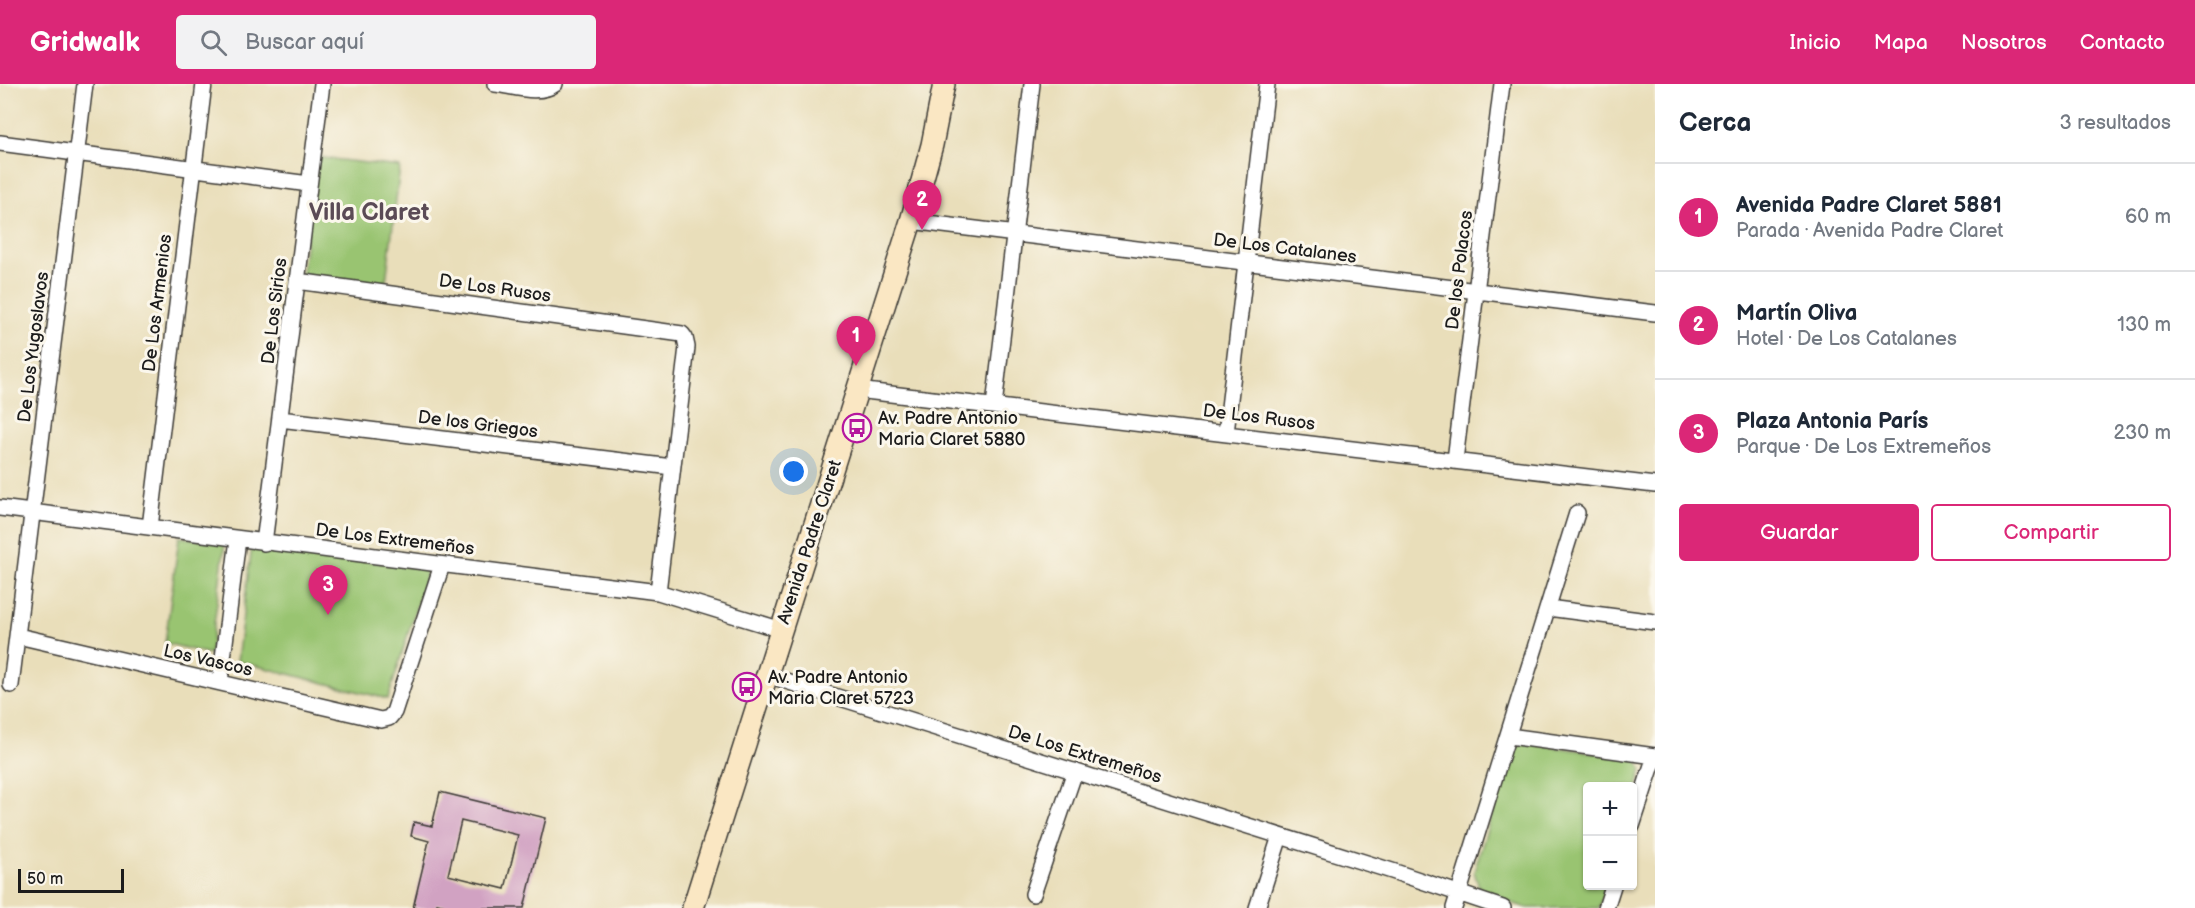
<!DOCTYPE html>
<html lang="es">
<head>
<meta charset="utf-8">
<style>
	body { margin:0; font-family:"Balsamiq Sans",sans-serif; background:#f2f2f3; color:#1f2937 }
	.controls { position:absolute; right:18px; bottom:18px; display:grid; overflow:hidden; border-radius:6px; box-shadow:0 2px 4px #0004 }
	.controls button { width:54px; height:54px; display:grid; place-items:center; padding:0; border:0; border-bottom:2px solid #e0e1e3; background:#fff; color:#1f2937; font:30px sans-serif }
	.scale { position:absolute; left:18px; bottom:15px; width:106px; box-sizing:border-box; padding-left:6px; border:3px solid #1c1c1c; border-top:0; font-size:16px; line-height:21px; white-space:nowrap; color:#1c1c1c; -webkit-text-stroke:4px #fbf7ec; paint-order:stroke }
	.you { position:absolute; left:794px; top:388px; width:21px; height:21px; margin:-15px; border:4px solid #fff; border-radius:50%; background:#1a73e8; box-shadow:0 0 0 9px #1a73e833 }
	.badge { display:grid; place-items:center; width:39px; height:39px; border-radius:50%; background:#db2777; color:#fff; font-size:20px; font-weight:700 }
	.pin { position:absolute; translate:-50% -50px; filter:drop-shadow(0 2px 3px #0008) }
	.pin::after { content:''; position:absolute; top:32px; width:21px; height:18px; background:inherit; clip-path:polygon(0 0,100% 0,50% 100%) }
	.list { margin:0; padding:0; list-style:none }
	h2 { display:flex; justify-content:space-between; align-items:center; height:78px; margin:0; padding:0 24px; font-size:26px }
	h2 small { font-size:20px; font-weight:400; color:#747a83 }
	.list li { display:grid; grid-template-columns:39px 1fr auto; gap:18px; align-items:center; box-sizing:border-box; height:108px; padding:0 24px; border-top:2px solid #e0e1e3 }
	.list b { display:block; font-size:22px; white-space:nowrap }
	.list p { margin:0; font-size:20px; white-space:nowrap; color:#747a83 }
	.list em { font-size:20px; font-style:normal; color:#747a83 }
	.actions { display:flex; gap:12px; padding:18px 24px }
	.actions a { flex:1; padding:14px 0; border:2px solid #db2777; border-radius:6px; text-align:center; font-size:21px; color:#db2777 }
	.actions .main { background:#db2777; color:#fff }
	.icon { flex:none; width:33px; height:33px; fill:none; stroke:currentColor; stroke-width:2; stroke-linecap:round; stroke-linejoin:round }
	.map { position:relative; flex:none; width:1655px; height:824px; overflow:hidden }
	header { display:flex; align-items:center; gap:36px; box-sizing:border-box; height:84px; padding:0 30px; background:#db2777; color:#fff }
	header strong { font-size:28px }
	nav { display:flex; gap:33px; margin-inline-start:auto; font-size:21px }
	.search { width:420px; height:54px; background:#f2f2f3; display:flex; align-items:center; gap:15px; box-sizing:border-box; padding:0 21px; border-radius:6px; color:#747a83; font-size:22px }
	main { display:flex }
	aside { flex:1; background:#fff }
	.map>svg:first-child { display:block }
	.green { fill:#99c471; stroke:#5a7046; stroke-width:1.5 }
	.building { fill:#d1a2c2; fill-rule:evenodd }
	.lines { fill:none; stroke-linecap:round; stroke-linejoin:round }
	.minor-casing { stroke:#3b3934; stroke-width:18 }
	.secondary-casing { stroke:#3b3934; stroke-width:24 }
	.minor { stroke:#fff; stroke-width:15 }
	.secondary { stroke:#fae7c3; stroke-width:21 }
	.labels { text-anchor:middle; stroke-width:6; stroke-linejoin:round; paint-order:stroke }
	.street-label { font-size:18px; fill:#1c1c1c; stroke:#fbf7ec }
	.poi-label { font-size:18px; fill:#1c1c1c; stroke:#fbf7ec; text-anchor:start }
	.district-label { font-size:24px; font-weight:bold; fill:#5b4b56; stroke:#fbf7ec }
</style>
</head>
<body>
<header>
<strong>Gridwalk</strong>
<div class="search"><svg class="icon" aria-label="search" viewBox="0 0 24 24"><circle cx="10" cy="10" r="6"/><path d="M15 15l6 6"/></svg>Buscar aquí</div>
<nav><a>Inicio</a><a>Mapa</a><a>Nosotros</a><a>Contacto</a></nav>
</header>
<main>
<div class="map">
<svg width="1655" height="824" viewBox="0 0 1655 824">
	<rect width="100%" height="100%" fill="#fbf7ec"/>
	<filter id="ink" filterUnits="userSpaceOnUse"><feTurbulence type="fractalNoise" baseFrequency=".0167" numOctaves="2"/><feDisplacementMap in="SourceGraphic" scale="12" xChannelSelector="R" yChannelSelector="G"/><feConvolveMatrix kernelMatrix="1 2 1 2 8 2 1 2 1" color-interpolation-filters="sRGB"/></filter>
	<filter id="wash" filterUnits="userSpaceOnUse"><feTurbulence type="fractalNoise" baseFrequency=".008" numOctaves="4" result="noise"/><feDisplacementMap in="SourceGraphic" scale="24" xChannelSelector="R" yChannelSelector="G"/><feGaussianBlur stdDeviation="1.35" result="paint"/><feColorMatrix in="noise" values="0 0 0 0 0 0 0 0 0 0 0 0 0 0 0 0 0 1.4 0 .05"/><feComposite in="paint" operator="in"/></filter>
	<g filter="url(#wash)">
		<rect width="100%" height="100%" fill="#e9deba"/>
		<!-- green -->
		<path class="green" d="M316 73 400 83 385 206 301 195Z
			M179 453 225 459 210 570 165 559Z
			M252 462 428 485 388 615 237 577Z
			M1523 659 1636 674 1642 685 1633 717 1632 702H1588V802H1606L1599 824H1527L1481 809 1474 788 1511 667Z"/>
		<g id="blocks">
			<!-- building -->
			<path class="building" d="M440 708 546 734 524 824H454L437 820 436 824H413L429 757 411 752 414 738 432 742ZM461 737 518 751 505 805 448 791Z"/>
		</g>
	</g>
	<g filter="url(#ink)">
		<use href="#blocks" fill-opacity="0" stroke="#3b3934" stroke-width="1.5"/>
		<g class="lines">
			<!-- minor casing -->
			<g class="minor-casing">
				<path id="minor" d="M495 0C513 2 539 12 555 0
					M0 59 309 100
					M911 137 1655 229
					M297 197 682 250 685 254 687 263 658 508
					M857 306 1655 401
					M994 322 1032 0
					M280 335 672 383
					M1226 349 1267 0
					M1455 376 1502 0
					M0 424 658 508 782 546
					M150 443 204 0
					M264 459 322 0
					M1548 524 1655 538
					M18 552 381 636 389 634 394 628 442 481
					M767 591 1392 787 1503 824
					M220 598 238 455
					M11 601 85 0
					M1509 652 1655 672
					M1632 742 1655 672
					M1033 810 1075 687
					M1257 824 1280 752
					M1454 824 1577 429
					M1606 824 1613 802"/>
			</g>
			<!-- secondary casing -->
			<g class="secondary-casing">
				<path id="secondary" d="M693 824 911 137 932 61 944 0"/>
			</g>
			<!-- minor -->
			<use href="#minor" class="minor"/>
			<!-- secondary -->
			<use href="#secondary" class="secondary"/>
		</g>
	</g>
	<!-- icons -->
	<defs>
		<g id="bus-ring" transform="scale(1.5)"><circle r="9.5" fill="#fbf7ec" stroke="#b5179e" stroke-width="1.5"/><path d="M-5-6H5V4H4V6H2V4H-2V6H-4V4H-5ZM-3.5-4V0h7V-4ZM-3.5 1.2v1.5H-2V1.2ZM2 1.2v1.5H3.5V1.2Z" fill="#b5179e"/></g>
	</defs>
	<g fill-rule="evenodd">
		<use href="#bus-ring" x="857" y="344"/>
		<use href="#bus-ring" x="747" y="603"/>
	</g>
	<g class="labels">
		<!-- street labels -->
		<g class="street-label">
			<text transform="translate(1285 164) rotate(7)" y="6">De Los Catalanes</text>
			<text transform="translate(1459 186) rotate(-83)" y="6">De los Polacos</text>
			<text transform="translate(495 204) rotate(8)" y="6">De Los Rusos</text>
			<text transform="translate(157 219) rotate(-83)" y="6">De Los Armenios</text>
			<text transform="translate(274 227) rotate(-83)" y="6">De Los Sirios</text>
			<text transform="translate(33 263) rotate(-83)" y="6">De Los Yugoslavos</text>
			<text transform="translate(1259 333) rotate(7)" y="6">De Los Rusos</text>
			<text transform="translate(478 340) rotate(7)" y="6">De los Griegos</text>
			<text transform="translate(395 455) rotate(7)" y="6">De Los Extremeños</text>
			<text transform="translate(809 458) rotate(-72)" y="6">Avenida Padre Claret</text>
			<text transform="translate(208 576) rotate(13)" y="6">Los Vascos</text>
			<text transform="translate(1085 670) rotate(17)" y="6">De Los Extremeños</text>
		</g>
		<!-- poi labels -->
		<g class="poi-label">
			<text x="878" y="340">Av. Padre Antonio<tspan x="878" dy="21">Maria Claret 5880</tspan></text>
			<text x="768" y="599">Av. Padre Antonio<tspan x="768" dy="21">Maria Claret 5723</tspan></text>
		</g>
		<!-- district labels -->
		<g class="district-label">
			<text x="369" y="136">Villa Claret</text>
		</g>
	</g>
</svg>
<div class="controls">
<button>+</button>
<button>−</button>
</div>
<div class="scale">50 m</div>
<div class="you"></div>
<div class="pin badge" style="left:856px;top:282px">1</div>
<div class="pin badge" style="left:922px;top:146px">2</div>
<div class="pin badge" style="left:328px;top:531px">3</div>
</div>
<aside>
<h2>Cerca<small>3 resultados</small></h2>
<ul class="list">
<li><span class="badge">1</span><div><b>Avenida Padre Claret 5881</b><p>Parada · Avenida Padre Claret</p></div><em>60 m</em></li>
<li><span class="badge">2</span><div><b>Martín Oliva</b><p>Hotel · De Los Catalanes</p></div><em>130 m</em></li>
<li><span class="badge">3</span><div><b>Plaza Antonia París</b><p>Parque · De Los Extremeños</p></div><em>230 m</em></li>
</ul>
<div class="actions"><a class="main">Guardar</a><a>Compartir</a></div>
</aside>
</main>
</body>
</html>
